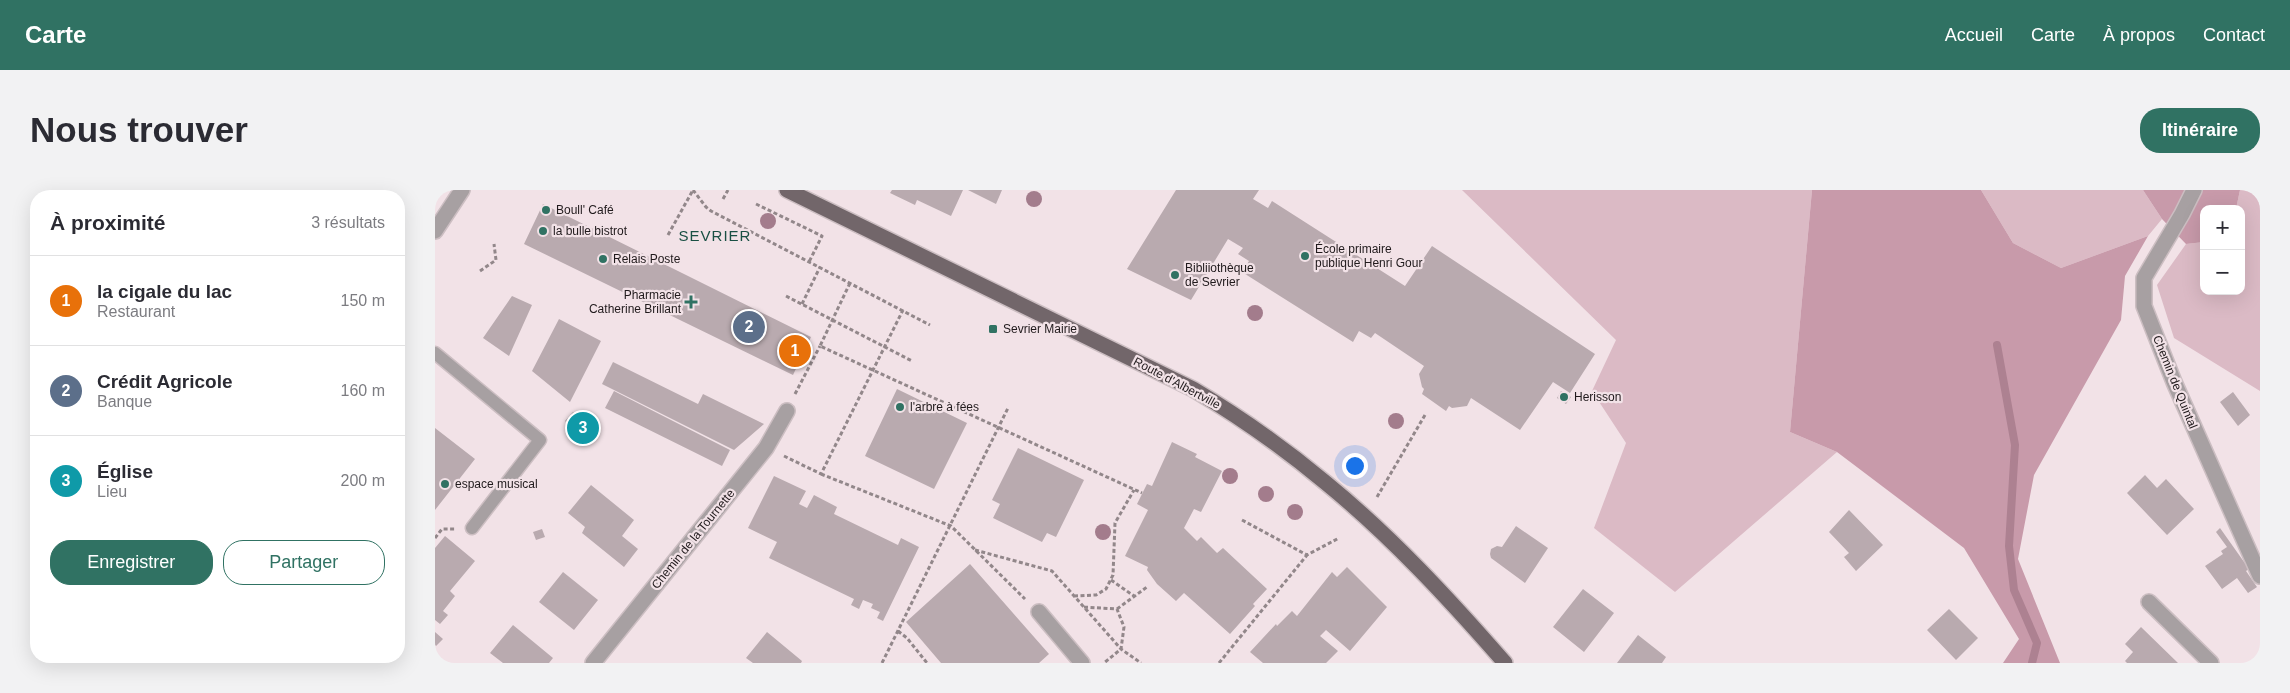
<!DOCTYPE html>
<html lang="fr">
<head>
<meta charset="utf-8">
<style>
	body { margin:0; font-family:Helvetica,sans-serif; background:#f2f2f3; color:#2b2b33 }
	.controls { position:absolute; right:15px; top:15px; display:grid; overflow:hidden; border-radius:10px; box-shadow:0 5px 20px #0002 }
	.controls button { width:45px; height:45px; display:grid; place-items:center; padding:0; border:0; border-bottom:1px solid #e1e1e2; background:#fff; color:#2b2b33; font:25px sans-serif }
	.you { position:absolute; left:919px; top:275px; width:18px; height:18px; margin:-12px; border:4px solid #fff; border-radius:50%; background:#1a73e8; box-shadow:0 0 0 8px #1a73e833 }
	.badge { display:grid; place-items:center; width:32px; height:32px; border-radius:50%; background:#307263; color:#fff; font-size:16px; font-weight:700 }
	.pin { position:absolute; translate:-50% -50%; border:2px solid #fff; box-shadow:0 1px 5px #0006 }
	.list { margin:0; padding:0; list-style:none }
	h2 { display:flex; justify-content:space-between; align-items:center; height:65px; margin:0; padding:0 20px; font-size:21px }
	h2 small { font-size:16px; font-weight:400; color:#7c7c81 }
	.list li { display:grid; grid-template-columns:32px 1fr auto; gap:15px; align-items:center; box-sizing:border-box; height:90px; padding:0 20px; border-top:1px solid #e1e1e2 }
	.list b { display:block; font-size:19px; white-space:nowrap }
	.list p { margin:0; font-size:16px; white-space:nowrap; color:#7c7c81 }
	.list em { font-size:16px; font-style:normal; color:#7c7c81 }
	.actions { display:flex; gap:10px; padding:15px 20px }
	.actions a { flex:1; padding:11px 0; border:1px solid #307263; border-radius:20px; text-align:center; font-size:18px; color:#307263 }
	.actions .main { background:#307263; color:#fff }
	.map { position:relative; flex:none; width:1825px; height:473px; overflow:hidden; border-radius:20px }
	header { display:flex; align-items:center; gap:30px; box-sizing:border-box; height:70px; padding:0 25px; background:#307263; color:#fff }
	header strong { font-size:24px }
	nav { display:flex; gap:28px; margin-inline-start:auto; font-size:18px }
	.intro { display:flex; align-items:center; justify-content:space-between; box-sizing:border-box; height:120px; padding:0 30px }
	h1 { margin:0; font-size:35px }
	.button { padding:12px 22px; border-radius:20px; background:#307263; color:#fff; font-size:18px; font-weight:700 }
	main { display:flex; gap:30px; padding:0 30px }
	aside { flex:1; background:#fff; border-radius:20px; box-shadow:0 5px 20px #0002 }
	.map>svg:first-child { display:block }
	.green { fill:#dbbac5 }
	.forest { fill:#c89aaa }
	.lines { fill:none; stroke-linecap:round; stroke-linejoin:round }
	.stream { stroke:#ad8191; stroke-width:8 }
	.building { fill:#b9aaaf }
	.lane-casing { stroke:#ccbec2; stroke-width:15 }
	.street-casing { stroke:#ccbec2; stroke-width:18 }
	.primary-casing { stroke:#ccbec2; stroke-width:18 }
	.path { stroke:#92878a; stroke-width:3; stroke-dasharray:4 2.5; stroke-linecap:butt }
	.lane { stroke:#a7a0a2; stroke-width:12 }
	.street { stroke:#a7a0a2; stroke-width:15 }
	.primary { stroke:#72666a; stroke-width:15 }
	.tree { fill:#a37c8c }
	.poi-dot { fill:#307263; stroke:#f2e2e7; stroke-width:2 }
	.labels { text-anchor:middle; stroke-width:4.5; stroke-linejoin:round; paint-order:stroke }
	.poi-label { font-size:12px; fill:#201a1c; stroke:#f2e2e7; text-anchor:start }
	.street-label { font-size:12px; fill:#201a1c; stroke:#f2e2e7 }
	.quarter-label { font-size:15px; letter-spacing:1px; fill:#194f43; stroke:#f2e2e7 }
</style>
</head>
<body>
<header>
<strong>Carte</strong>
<nav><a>Accueil</a><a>Carte</a><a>À propos</a><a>Contact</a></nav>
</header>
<div class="intro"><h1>Nous trouver</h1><a class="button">Itinéraire</a></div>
<main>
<aside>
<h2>À proximité<small>3 résultats</small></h2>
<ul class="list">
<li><span class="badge" style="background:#e8710a">1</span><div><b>la cigale du lac</b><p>Restaurant</p></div><em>150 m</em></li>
<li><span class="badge" style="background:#5c6f8a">2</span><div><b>Crédit Agricole</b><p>Banque</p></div><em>160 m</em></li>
<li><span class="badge" style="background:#0f9aa8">3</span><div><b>Église</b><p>Lieu</p></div><em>200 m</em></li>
</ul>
<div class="actions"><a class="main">Enregistrer</a><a>Partager</a></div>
</aside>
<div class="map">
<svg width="1825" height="473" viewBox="0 0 1825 473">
	<rect width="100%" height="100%" fill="#f2e2e7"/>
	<!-- green -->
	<path class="green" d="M1027 0H1377L1355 242 1402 262 1240 402 1159 338 1191 253 1157 201 1181 150Z
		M1546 0H1708L1727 29 1713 46 1626 78 1578 53Z
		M1805 0H1825V201L1739 148 1722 95 1751 54 1769 52V101H1806V19H1801Z"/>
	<!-- forest -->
	<path class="forest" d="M1377 0H1546L1578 53 1626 78 1713 46 1690 86 1686 130 1599 285 1583 369 1625 473H1568L1584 449 1529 358 1402 262 1355 242Z
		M1708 0H1805L1801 19H1769V52L1751 54 1727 29Z"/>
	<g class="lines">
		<!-- stream -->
		<path class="stream" d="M1562 155 1580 255 1574 356 1579 400 1602 453 1597 473"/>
	</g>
	<!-- building -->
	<path class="building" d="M457 0H528L516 26 482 10 480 15 455 3Z
		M533 0H567L561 14Z
		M741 0H824L818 9 833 18 837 11 970 96 997 56 1160 164 1135 203 1118 192 1085 240 1036 208 1032 216 1017 218 1014 216 1011 221 987 204 989 199 987 197 984 184 989 176 940 143 936 148 924 141 918 152 807 82 814 71 803 64 808 58 793 49 756 110 692 79Z
		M108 14 376 147 358 185 89 54Z
		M77 106 97 115 74 166 48 148Z
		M124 129 166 151 135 212 97 181Z
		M178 172 263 214 268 204 329 234 299 260 167 194Z
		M462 199 532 233 499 299 430 266Z
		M179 201 295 260 287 276 170 218Z
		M1126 201 1136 207 1131 214 1122 208Z
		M1798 202 1815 225 1803 236 1785 212Z
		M138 222 155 237 147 246 130 231Z
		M0 238 40 269 0 320Z
		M737 252 762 264 760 267 787 281 766 322 759 319 749 338 762 351 766 347 782 363 788 358 832 399 818 414 820 416 795 444 749 403 741 411 722 394 712 380 713 377 690 366 713 320 702 314 712 294 717 296Z
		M583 258 649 290 621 347 612 343 607 352 558 328 565 314 557 310Z
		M1710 285 1722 298 1731 289 1759 319 1732 345 1692 303Z
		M339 286 371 301 364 314 372 318 379 305 402 317 399 324 463 355 466 348 484 357 448 431 442 428 445 422 436 418 438 414 428 410 424 419 416 415 419 409 334 368 342 352 313 338Z
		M156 295 199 330 187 346 203 359 189 377 147 343 150 337 133 323Z
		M1414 320 1448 355 1421 381 1409 367 1414 363 1394 342Z
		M1081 336 1113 358 1090 393 1056 368 1055 364 1056 359 1062 356 1067 357Z
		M1785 338 1814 379 1811 381 1822 397 1813 403 1802 388 1787 399 1770 376 1788 364 1786 361 1792 357 1781 342Z
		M107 339 110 347 101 350 98 342Z
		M10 346 40 371 15 401 20 406 8 421 13 425 5 434 0 430V358Z
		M535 374 614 464 604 473H506L471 432Z
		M912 377 952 417 915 461 891 440 885 446 903 461 891 473H828L815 462 841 434 842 436 857 421 862 426 897 382 902 387Z
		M128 382 163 410 139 440 104 412Z
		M1148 399 1179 423 1149 462 1118 437Z
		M1514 419 1543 448 1521 470 1492 440Z
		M78 435 118 468 114 473H68L55 463Z
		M1706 437 1743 473H1692L1690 471 1698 462 1690 454Z
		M0 442 8 449 1 456 0 455Z
		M332 442 367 471 366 473H318L311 468Z
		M1203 445 1231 467 1227 473H1182Z"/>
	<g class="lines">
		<!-- lane casing -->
		<g class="lane-casing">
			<path id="lane" d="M0 163 105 250 37 338"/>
		</g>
		<!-- street casing -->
		<g class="street-casing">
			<path id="street" d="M1759 0 1747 24 1709 88V116L1739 192 1825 386
				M0 41 27 0
				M1714 412 1776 473
				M604 422 647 473
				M158 473 331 258 352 221"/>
		</g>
		<!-- primary casing -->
		<g class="primary-casing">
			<path id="primary" d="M352 0 758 199C805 227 849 258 891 293 956 346 1015 410 1070 473"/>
		</g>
		<!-- path -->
		<path class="path" d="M258 0 271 17 276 21 495 135
			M288 9 293 0
			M321 14 387 46 374 72
			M233 45 258 0
			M45 81 61 70 59 54
			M415 93 385 156 707 303
			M351 106 477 171
			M367 114 385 77
			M360 204 385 156
			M349 266 386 284 468 120
			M386 284 516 336 590 409
			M942 307 990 225
			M807 330 872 365 904 348
			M0 348 7 339H20
			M540 360 617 381 686 459 706 473
			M676 390 699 406
			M639 406 661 405 671 399 678 385 680 333 699 300
			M649 417 682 419 689 437 686 459 669 473
			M682 419 712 397
			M463 441 472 448 492 473
			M447 473 573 218
			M784 473 872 365"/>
		<!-- lane -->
		<use href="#lane" class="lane"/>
		<!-- street -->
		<use href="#street" class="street"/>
		<!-- primary -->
		<use href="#primary" class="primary"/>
	</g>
	<!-- trees -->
	<g class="tree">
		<circle cx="599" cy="9" r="8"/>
		<circle cx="333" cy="31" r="8"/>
		<circle cx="820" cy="123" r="8"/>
		<circle cx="961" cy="231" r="8"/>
		<circle cx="795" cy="286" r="8"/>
		<circle cx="831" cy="304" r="8"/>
		<circle cx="860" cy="322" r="8"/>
		<circle cx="668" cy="342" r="8"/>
	</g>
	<!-- markers -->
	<g class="poi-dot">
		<circle cx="111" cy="20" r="5"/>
		<circle cx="108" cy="41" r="5"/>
		<circle cx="870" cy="66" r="5"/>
		<circle cx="168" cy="69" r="5"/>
		<circle cx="740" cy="85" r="5"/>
		<path d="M253.5 104.5h5v5h5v5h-5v5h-5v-5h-5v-5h5z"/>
		<rect x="553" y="134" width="10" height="10" rx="2.5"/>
		<circle cx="1129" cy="207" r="5"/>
		<circle cx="465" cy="217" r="5"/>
		<circle cx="10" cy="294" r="5"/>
	</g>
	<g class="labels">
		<!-- poi labels -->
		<g class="poi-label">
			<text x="121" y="24">Boull' Café</text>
			<text x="118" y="45">la bulle bistrot</text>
			<text x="880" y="63">École primaire<tspan x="880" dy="14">publique Henri Gour</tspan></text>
			<text x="178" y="73">Relais Poste</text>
			<text x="750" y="82">Bibliiothèque<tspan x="750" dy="14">de Sevrier</tspan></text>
			<text x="246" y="109" text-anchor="end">Pharmacie<tspan x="246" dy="14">Catherine Brillant</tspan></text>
			<text x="568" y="143">Sevrier Mairie</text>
			<text x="1139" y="211">Herisson</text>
			<text x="475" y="221">l'arbre à fées</text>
			<text x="20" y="298">espace musical</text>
		</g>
		<!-- street labels -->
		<g class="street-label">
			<text transform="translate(1740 192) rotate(68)" y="4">Chemin de Quintal</text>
			<text transform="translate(742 193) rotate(28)" y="4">Route d'Albertville</text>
			<text transform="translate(258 349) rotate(-51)" y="4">Chemin de la Tournette</text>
		</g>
		<!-- quarter labels -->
		<g class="quarter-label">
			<text x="280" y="51">SEVRIER</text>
		</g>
	</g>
</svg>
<div class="controls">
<button>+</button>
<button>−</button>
</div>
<div class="you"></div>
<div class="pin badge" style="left:360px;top:161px;background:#e8710a">1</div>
<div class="pin badge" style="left:314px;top:137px;background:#5c6f8a">2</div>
<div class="pin badge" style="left:148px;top:238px;background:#0f9aa8">3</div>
</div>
</main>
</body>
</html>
